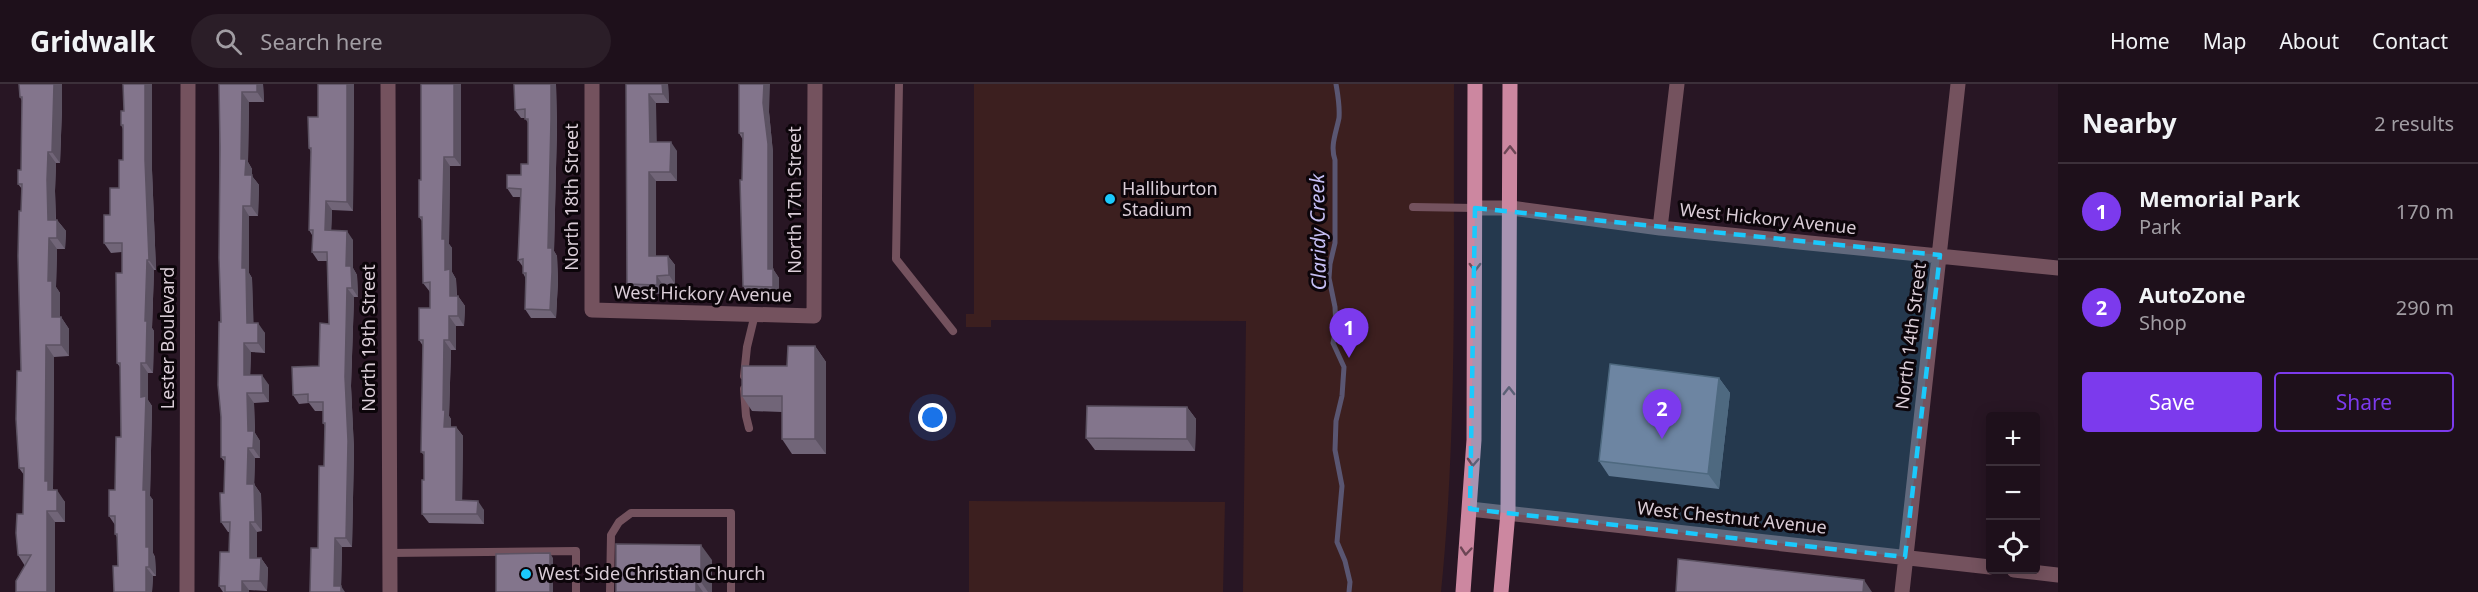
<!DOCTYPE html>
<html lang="en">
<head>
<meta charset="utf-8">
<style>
	body { margin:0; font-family:"Noto Sans",sans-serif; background:#2b1e28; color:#f1f3f6 }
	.controls { position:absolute; right:18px; bottom:18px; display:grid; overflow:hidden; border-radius:6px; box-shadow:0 3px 15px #0003 }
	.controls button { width:54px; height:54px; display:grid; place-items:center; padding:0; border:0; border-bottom:2px solid #3c303a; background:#1e101b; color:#f1f3f6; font:30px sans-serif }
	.you { position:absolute; left:933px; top:334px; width:21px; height:21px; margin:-15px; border:4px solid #fff; border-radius:50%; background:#1a73e8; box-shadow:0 0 0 9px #1a73e833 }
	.badge { display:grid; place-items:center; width:39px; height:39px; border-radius:50%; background:#7c3aed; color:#fff; font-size:20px; font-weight:700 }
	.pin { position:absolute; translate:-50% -50px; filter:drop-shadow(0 2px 3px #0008) }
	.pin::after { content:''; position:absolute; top:32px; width:21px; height:18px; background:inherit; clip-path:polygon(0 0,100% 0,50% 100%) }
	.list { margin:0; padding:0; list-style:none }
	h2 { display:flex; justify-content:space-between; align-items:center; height:78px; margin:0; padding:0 24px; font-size:26px }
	h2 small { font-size:20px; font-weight:400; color:#a19da3 }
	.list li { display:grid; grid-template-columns:39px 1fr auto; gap:18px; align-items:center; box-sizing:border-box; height:96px; padding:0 24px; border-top:2px solid #3c303a }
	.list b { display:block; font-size:22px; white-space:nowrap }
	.list p { margin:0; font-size:20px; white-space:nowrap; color:#a19da3 }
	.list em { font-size:20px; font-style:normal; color:#a19da3 }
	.actions { display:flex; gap:12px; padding:18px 24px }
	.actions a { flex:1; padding:14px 0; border:2px solid #7c3aed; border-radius:6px; text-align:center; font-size:21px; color:#7c3aed }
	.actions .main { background:#7c3aed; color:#fff }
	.icon { flex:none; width:33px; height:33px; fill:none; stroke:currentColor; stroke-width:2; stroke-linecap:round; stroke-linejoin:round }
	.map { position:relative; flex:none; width:2058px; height:508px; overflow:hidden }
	header { display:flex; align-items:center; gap:36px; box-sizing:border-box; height:84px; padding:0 30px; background:#1e101b; border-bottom:2px solid #3c303a }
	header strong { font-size:28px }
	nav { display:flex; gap:33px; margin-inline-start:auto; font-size:21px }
	.search { width:420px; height:54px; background:#2b1e28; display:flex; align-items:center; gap:15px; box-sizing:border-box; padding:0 21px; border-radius:33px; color:#a19da3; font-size:22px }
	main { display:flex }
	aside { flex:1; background:#1e101b }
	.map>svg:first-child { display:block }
	.green { fill:#3c1f1f }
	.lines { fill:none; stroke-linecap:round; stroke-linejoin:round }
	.stream { stroke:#5a5672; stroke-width:5 }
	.service { stroke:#74525e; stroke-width:8 }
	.minor { stroke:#74525e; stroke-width:15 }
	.primary { stroke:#cc87a0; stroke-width:15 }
	.wall { fill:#716578 }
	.shaded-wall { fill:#5c5262 }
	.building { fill:#83758c; stroke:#5c5262; stroke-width:1.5 }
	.oneway { stroke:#6c4655 }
	.marked { fill:#1bc9fc; fill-opacity:0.2; stroke:#1bc9fc; stroke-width:4.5; stroke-dasharray:12 8; stroke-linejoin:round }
	.poi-dot { fill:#1bc9fc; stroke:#0c050a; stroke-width:2 }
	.labels { text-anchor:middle; stroke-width:6; stroke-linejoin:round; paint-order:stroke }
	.poi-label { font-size:18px; fill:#dacdd7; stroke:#0c050a; text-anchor:start }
	.street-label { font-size:18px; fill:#dacdd7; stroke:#0c050a }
	.water-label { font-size:20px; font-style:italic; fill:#c5bef4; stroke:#0c050a }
</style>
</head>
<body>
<header>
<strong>Gridwalk</strong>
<div class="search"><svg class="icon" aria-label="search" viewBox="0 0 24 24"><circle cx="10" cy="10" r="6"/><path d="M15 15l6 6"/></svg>Search here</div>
<nav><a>Home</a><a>Map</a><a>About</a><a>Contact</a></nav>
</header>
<main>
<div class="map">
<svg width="2058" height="508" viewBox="0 0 2058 508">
	<rect width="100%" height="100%" fill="#281624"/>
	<!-- green -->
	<path class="green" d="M974 0H1454C1453 169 1458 340 1441 508H1243L1246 237 991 236V243H966V230H974Z
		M969 417 1225 418 1223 508H969Z"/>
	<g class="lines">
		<!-- stream -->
		<path class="stream" d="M1336 0C1338 12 1340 22 1339 34 1336 49 1330 62 1335 76V159L1330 180 1329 194 1335 223 1336 244 1333 259 1344 283 1342 312 1336 337 1335 366 1342 402 1337 458 1345 477 1350 498 1349 508"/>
		<!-- service -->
		<path class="service" d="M899 0 896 175 953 247
			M1413 123 1475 124
			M744 292 747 263 755 230
			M744 305 746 332 749 344
			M389 469 576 467V508
			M610 508 611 451 619 438 631 429H731V508"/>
		<!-- minor -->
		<path class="minor" d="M388 0 390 508
			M592 0V226L814 232 815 0
			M1475 124H1511L1660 144 2058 184
			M1660 144 1677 0
			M1470 425 1990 483
			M2014 486 2058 491
			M187 508 188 0
			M1902 508 1958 0"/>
		<!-- primary -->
		<path class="primary" d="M1463 508 1474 356 1475 0
			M1501 508 1508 428 1510 0"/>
	</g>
	<!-- wall -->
	<path class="wall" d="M19 0H62V24L60 79H56L55 107 56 136H57L66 147 65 165H57L56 203 60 209V233H61L69 245V272L54 273 53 405 65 418V438H55V508H16L25 482 18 471 23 430 24 391 19 384 21 287 22 105 18 100 21 86 22 17 20 13Z
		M219 0H263L264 18H249L248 78 252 85V92L259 101 258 132H249V189L252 194 253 239 265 249V269L251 268 250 291 269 301V318L254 319 255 349 260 357V374H255L254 400 261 410 262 447 257 448V474H261L268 484 267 507 249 506V508H223L219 502 229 468 230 448H228L221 438 224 409 225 378 221 373Z
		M318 0H354L353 127 332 126 331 146 353 156V184L357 191 358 213H354L351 302 354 366 352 463H342L341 502 310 508 318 464 324 382 325 342 323 339V327H315L309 319 299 320 293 311 319 282 329 240 327 177H318L312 168V151L309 146 311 68 309 64 318 33Z
		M421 0 461 82H450L449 160 452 164V188L456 195 457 212H458L465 222 464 242H456V266H451L449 332 451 335V343H456L463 352 462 417 484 426V440L429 439 422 430 424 396V371L421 368 423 262 419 256 430 224V208L423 199 422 137 419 133 421 96Z
		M514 0H556L557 43 554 167 557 172 558 197 556 234H531L525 225V193L523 189V183L518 176 521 113H513L507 104 521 91 528 80V39L525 34H521L515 26Z
		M626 0H668L669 19H656V58L677 67V97H656V172H668L675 181V200L663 201V210L633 209 627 200Z
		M121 27 152 86 156 186H154L152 244 154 247 153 289H148V316L152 322 150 412 153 416V469L155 473 156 492H153L152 508H114L118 482 117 453 115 450V441L109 432 115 406 121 353 120 283 117 279 122 189V168L111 169 104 159 110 131 119 104 123 76V45L121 41Z
		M769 28 773 69V185L779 194V211L748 210 743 202V56L739 49Z
		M815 262 826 278V370H792L782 355V328L752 327 742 312Z
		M1719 294 1730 309 1719 405 1609 392 1599 377Z
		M1187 323 1196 335 1195 367 1095 366 1086 354Z
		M712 476V508H616Z"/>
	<!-- shaded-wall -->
	<path class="shaded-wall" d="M54 0H62V24L60 79 52 68Z
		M145 0H152V86L156 186 149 176 145 76Z
		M257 0H263L264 18 257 8Z
		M347 0H354L353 127 347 118Z
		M454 0H461V82L454 73Z
		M551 0H556L557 43 554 167 557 172 558 197 556 234 550 226 548 164Z
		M662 0H668L669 19 663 10Z
		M764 0H770L769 28 773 69V187V185L779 194V211L773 203 768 185 763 19Z
		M242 8 249 18 248 78 252 85V92L259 101 258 132 251 122 245 91 241 75Z
		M649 10 656 19 657 67 650 58Z
		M671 58 677 67V97L670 88Z
		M48 68 56 79 55 107 56 147 48 136 47 96Z
		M444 73 450 82 449 160 452 164V188L456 195 457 222 450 212 445 186 442 155Z
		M649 88 656 97V181L649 172Z
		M326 117 332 126 331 155 325 146Z
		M243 122 249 132V189L252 194 254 249 247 239 242 184Z
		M57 136 66 147 65 165 57 154Z
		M347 147 353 156V184L357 191 358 213 352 204 346 182Z
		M49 154 57 165 56 203 60 209V245L52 233 48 197Z
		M668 172 675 181V200L669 191Z
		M147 176 154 186 152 244 154 247 153 289 146 279 145 237Z
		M657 192 663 201V210L657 201Z
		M347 204 354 213 351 302 354 366 352 463 346 454 345 293Z
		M458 212 465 222 464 242 458 232Z
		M449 232 456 242V266L449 256Z
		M61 233 69 245V272L61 261Z
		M258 239 265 249V269L258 259Z
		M444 256 451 266 449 332 451 335V352L444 343 443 326Z
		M244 259 251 268 250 301 244 291Z
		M46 261 54 273 53 405 56 409 48 406 45 397Z
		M815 262 826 278V370L815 355Z
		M141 279 148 289V316L152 322 150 412 153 416V469L155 473 156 492 149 483 146 463 143 406Z
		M262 291 269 301V318L263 309Z
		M1719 294 1730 309 1719 405 1708 390Z
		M247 309 254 319 255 349 260 357V374L253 364 248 347Z
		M1187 323 1196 335 1195 367 1187 355Z
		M456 343 463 352 462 426 456 416Z
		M248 364 255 374 254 410 247 400Z
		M254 400 261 410 262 447 255 438Z
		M57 406 65 418V438L57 427Z
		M478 417 484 426V440L477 430Z
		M47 427 55 438V508H47Z
		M250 438 257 448V484L250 474Z
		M335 454 342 463 341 508 334 502Z
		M701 461 712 476V508H708L701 498Z
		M550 469 553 474V508H550Z
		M261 474 268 484 267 507 260 497Z
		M146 483 153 492 152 508H146Z
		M1864 496 1872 508H1863Z
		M242 497 249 506V508H242Z
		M696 498 703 508H696Z
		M341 502 345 508H341Z"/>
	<!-- building -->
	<path class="building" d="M19 0H54L52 68H48L47 96 48 136H57V154H49L48 197H52V233H61V261H46L45 397H48V406H57V427H47V508H16V497L31 471H18L16 449 17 430H23L24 384H19L16 335 17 287H21L18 172 19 127H21L22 100H18V86H21L22 13H20Z
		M123 0H145V76L149 176H147L145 237H147L146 279H141V313L146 312 143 406H146V463H149V483H146V508H114L113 482H118L117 450H115V432H109V406H115L116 353H121L120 279H117L116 189H122V159H104V131H110V104H119V76H123V41H121V27H124Z
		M219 0H257V8H242L241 75H246L245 91H252L251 122H243L242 184H246L247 239H258V259H244V291H262L263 309H247L248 347H254L253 364H248L247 400H254L255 438H250V474H261L260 497H242V508H225V502H219L220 468H229L230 438H221L220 409H224L225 373H221V333L218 301 219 238H221L219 174 220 64Z
		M318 0H347V118L326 117 325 146 347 147 346 182H351L352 204H347L345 293 348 357 346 454H335L334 502H341V508H310L311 464H318L319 382H324L325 339H323V318H308V310L293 311 292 283 319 282 320 239 329 240 327 168H312L313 146H309L311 64H309L308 33H318Z
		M421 0H454V73H444L442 155H445V186L450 185V212H458V232H449V256H444L443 326H445L444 343H456V416L478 417 477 430H422V396H424V368H421L423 256H419V224H430V198L423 199 422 133H419V96H421Z
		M514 0H551V35L548 164H552V188L550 226 525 225 526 189H523V175L518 176 521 105 507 104V91H521V80H528V35H525V25L515 26Z
		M626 0H662L663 10H649L650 58H671L670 88H649V172H668L669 191 657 192V201L627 200Z
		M739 0H764L763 19 768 60V185H773V203L743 202 740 96H742L743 49H739Z
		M788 262H815V355H782V312H742V282H787Z
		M1610 280 1719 294 1708 390 1599 377Z
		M1087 322 1187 323V355L1086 354Z
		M616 460 701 461V498H696V508H616Z
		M550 469V508H496V470Z
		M1678 475 1864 496 1863 508H1676Z"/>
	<!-- one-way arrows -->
	<defs><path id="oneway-chevron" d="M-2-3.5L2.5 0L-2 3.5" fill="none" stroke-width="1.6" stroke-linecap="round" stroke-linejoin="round" transform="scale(1.5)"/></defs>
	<g class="oneway">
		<use href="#oneway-chevron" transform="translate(1510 66) rotate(-90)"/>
		<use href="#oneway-chevron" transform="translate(1475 183) rotate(90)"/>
		<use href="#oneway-chevron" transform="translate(1509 307) rotate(-90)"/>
		<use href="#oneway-chevron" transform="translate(1473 378) rotate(93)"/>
		<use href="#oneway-chevron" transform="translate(1466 467) rotate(95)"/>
	</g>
	<!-- marked area -->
	<path class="marked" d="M1475 124 1940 171 1905 473 1470 425Z"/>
	<!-- markers -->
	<g class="poi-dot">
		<circle cx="1110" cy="115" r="6"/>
		<circle cx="526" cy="490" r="6"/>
	</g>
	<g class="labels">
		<!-- poi labels -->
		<g class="poi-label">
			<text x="1122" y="111">Halliburton<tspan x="1122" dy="21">Stadium</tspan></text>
			<text x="538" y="496">West Side Christian Church</text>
		</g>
		<!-- street labels -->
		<g class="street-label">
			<text transform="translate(572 113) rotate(-90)" y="6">North 18th Street</text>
			<text transform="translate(795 116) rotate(-90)" y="6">North 17th Street</text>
			<text transform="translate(1768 135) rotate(6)" y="6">West Hickory Avenue</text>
			<text transform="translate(703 210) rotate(1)" y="6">West Hickory Avenue</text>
			<text transform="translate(1911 252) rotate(-83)" y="6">North 14th Street</text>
			<text transform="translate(168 254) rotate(-90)" y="6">Lester Boulevard</text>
			<text transform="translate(369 254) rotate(-90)" y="6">North 19th Street</text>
			<text transform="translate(1732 434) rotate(6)" y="6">West Chestnut Avenue</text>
		</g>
		<!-- water labels -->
		<g class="water-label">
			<text transform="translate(1318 148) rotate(-91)" y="7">Claridy Creek</text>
		</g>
	</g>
</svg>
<div class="controls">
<button>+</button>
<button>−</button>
<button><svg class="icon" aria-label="locate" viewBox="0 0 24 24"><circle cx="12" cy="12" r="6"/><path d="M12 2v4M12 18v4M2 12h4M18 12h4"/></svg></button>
</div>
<div class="you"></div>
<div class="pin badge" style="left:1349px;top:274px">1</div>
<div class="pin badge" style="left:1662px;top:355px">2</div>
</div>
<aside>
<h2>Nearby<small>2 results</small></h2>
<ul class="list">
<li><span class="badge">1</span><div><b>Memorial Park</b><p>Park</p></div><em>170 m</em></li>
<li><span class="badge">2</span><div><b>AutoZone</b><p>Shop</p></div><em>290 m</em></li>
</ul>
<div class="actions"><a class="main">Save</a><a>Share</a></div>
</aside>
</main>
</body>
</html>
